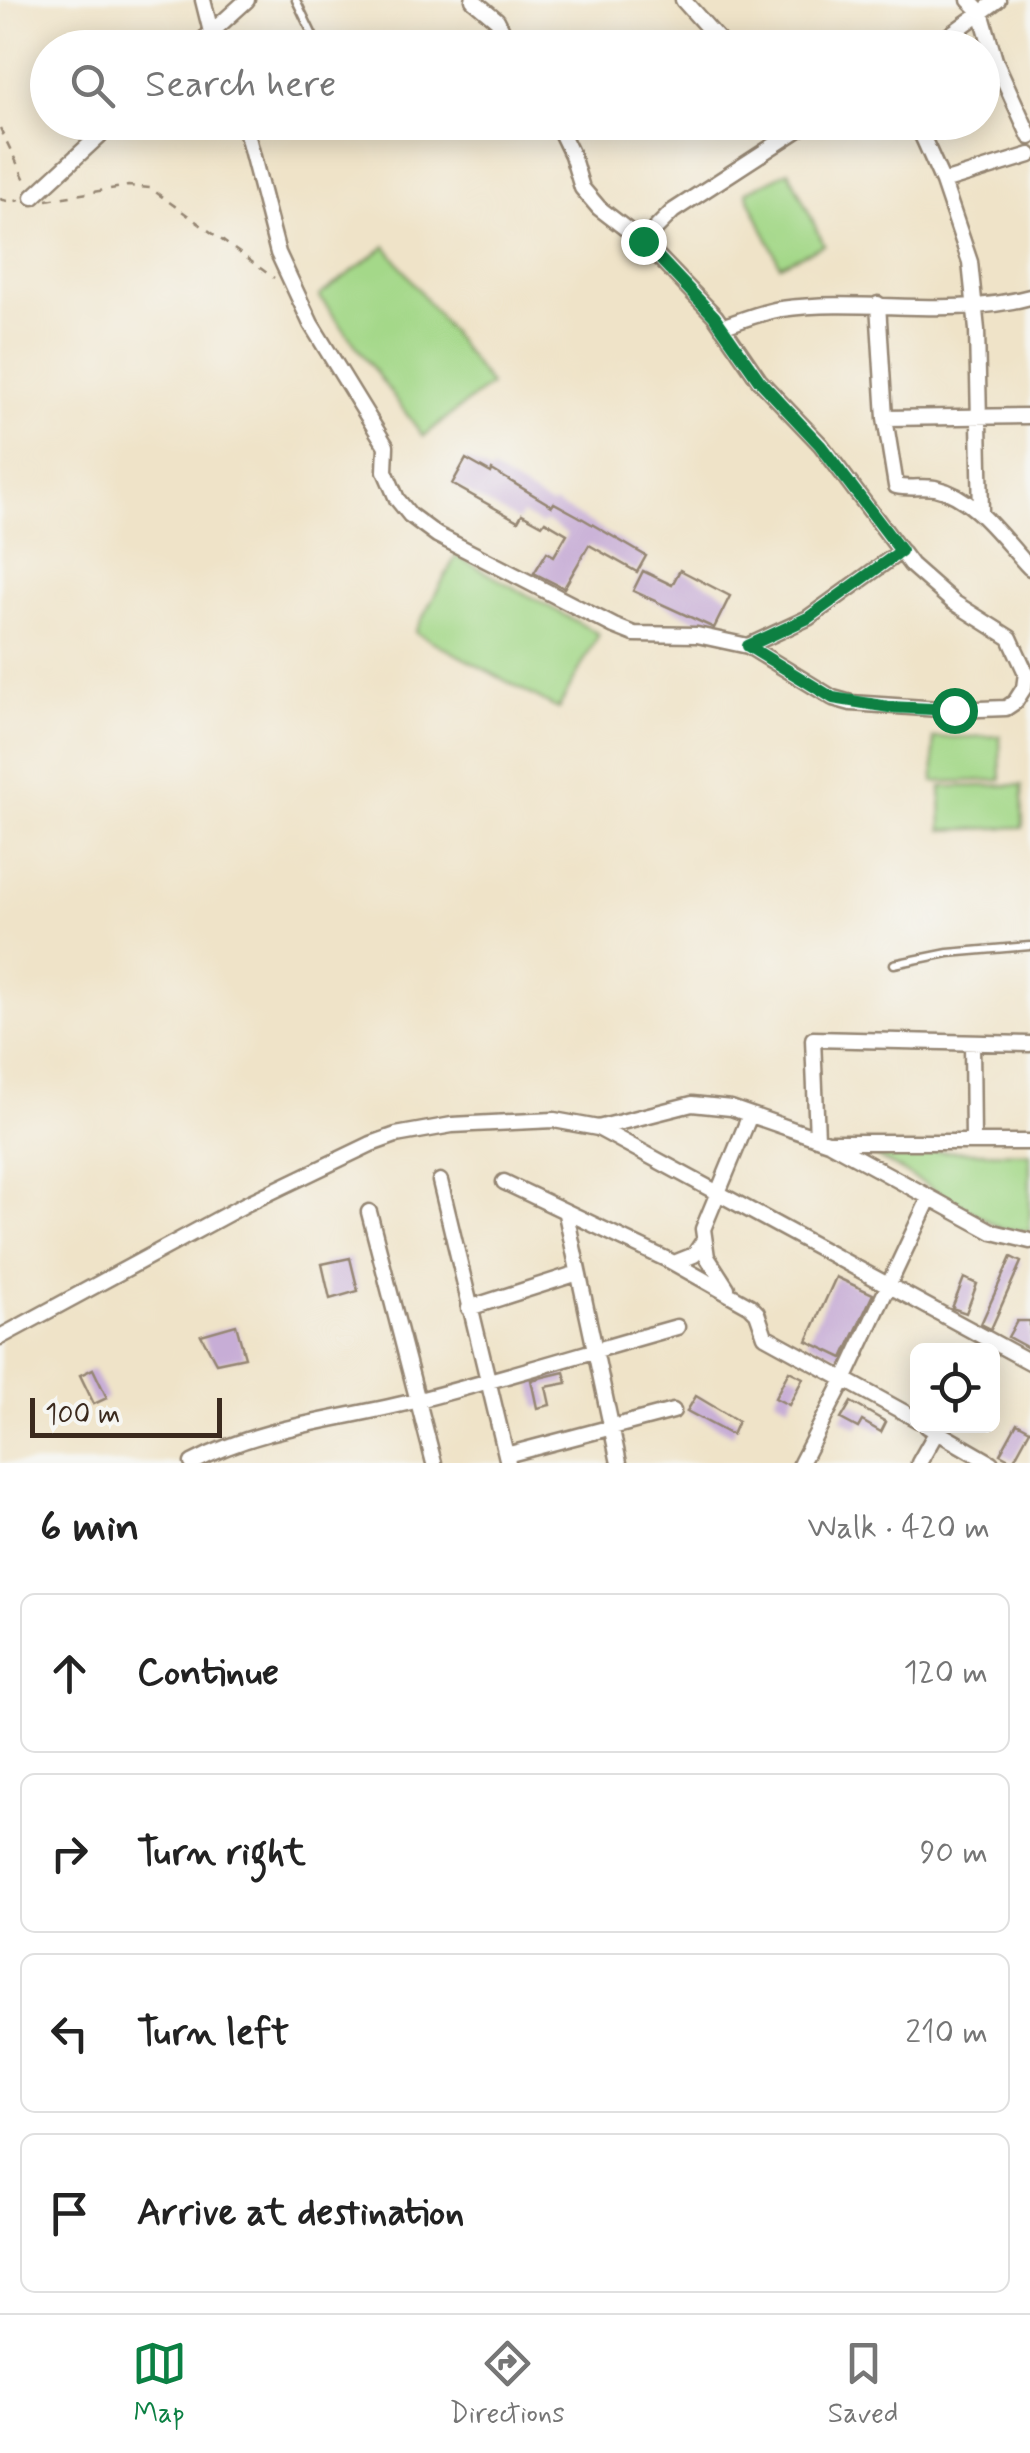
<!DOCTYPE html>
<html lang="en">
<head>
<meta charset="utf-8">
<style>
	body { margin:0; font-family:Mynerve,sans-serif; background:#f6f6f6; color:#222 }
	.controls { position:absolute; right:30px; bottom:30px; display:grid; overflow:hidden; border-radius:15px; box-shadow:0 5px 25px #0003 }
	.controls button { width:90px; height:90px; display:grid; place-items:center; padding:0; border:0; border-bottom:2px solid #e0e0e0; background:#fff; color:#222; font:50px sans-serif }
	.scale { position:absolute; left:30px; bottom:25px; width:192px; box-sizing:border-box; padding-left:10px; border:5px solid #3b2a1e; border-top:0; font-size:28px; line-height:35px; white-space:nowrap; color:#3b2a1e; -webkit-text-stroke:8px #f6f6f2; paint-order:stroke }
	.stop { position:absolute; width:30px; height:30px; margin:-22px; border:8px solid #0b8043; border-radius:50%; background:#fff }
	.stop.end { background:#0b8043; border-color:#fff; box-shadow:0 2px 10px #0008 }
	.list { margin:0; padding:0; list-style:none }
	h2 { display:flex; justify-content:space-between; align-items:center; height:130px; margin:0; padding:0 40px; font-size:42px }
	h2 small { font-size:32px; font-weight:400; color:#767676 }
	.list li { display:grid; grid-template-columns:65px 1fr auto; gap:30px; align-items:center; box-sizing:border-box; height:160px; margin:0 20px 20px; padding:0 20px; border:2px solid #e0e0e0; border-radius:15px }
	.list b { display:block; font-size:38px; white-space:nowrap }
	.list em { font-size:32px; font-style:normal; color:#767676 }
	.icon { flex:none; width:55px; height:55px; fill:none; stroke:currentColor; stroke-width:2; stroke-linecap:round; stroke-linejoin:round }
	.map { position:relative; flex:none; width:1030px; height:1463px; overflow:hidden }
	.search { position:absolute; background:#fff; box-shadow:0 5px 25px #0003; left:30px; right:30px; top:30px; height:110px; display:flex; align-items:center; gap:25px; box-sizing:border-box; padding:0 35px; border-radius:55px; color:#767676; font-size:38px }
	.sheet { height:850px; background:#fff }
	nav { display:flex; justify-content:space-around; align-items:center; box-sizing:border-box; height:140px; border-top:2px solid #e0e0e0; background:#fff; font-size:28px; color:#767676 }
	nav a { display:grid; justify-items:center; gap:5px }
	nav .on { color:#0b8043 }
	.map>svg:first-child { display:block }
	.green { fill:#a4d889; stroke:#708154; stroke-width:2.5 }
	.building { fill:#c7add6 }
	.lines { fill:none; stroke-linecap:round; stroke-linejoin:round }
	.lane-casing { stroke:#958673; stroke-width:11 }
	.street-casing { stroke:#958673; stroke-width:19 }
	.path { stroke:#958673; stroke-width:2.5; stroke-dasharray:8 8; stroke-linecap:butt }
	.lane { stroke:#fff; stroke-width:6 }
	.street { stroke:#fff; stroke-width:14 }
	.route { stroke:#0b8043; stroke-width:12 }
</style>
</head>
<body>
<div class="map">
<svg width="1030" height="1463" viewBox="0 0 1030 1463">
	<rect width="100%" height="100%" fill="#f6f6f2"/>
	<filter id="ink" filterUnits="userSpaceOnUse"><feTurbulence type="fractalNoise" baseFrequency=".01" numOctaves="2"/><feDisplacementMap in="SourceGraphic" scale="20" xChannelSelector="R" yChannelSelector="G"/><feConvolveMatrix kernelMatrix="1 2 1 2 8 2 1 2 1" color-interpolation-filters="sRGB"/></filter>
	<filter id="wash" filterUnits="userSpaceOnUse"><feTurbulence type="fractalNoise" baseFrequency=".0048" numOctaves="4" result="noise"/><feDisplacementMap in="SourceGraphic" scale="40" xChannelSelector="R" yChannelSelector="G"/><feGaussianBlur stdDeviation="2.25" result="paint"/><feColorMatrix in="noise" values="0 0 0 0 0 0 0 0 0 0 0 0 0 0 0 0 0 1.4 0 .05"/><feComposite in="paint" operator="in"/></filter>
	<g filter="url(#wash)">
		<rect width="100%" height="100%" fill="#efe3c8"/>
		<!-- green -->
		<path class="green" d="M789 171 824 245 780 265 746 192Z
			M386 246 490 385 423 436 319 296Z
			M456 556 599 634 558 709 415 632Z
			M1000 736 1001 780 934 782 933 738Z
			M1022 785 1023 827 942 830 941 787Z
			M866 1150 1030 1153V1231L1002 1229Z"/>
		<g id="blocks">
			<!-- building -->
			<path class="building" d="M466 459 491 473 492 470 552 506 554 503 578 516 646 556 637 572 589 545 564 588 534 573 547 552 554 556 567 534 545 521 542 525 522 514 518 521 452 484Z
				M680 570 730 596 714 628 633 591 643 571 672 585Z
				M1011 1257 1021 1262 991 1329 981 1324Z
				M350 1258 358 1291 330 1299 322 1264Z
				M836 1277 873 1294 843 1358 807 1341Z
				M964 1278 977 1284 966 1313 952 1308Z
				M1017 1321H1030V1349L1008 1337Z
				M236 1325 245 1357 216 1363 201 1335Z
				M93 1369 107 1398 94 1404 80 1375Z
				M789 1371 803 1378 789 1405 775 1398Z
				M564 1372 567 1383 546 1387 550 1405 537 1408 531 1380Z
				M696 1396 738 1421 732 1435 687 1411Z
				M851 1402 886 1422 881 1432 862 1421 858 1428 841 1419Z
				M1017 1423 1030 1430 1013 1461 1000 1454Z"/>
		</g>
	</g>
	<g filter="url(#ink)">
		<use href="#blocks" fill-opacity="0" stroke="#958673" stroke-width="2.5"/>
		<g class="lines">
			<!-- lane casing -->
			<g class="lane-casing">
				<path id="lane" d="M296 0 319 48
					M894 964 948 953 1030 946"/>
			</g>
			<!-- street casing -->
			<g class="street-casing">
				<path id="street" d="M203 0 215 48
					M473 0 497 20 511 48
					M683 0 726 48
					M969 0 981 12 995 60 1030 137
					M194 48 247 0
					M932 48 998 0
					M244 122 278 253 311 324 386 446 385 471 397 499 410 515 437 535 614 626 634 634 697 635 748 646 833 698 851 703 954 710 1006 708 1015 702 1024 688 1026 673 1010 638 953 602 911 565 821 445 759 380 715 316 647 245 599 208 582 188 572 155 556 122
					M916 122 943 182 970 262 977 330 981 513
					M943 182 1030 155
					M33 197 114 122
					M643 241 673 211 810 122
					M878 304 885 418 896 486C909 489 923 486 935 488 976 497 1003 540 1030 568
					M722 327C741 320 761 312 781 309 864 297 949 319 1030 297
					M885 418 1030 416
					M748 646 808 618 901 551
					M972 1043 973 1142
					M598 1128 692 1104 731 1108 828 1142H1030
					M817 1138 813 1039 1030 1044
					M830 1143 993 1232 1030 1241
					M440 1181 508 1463
					M504 1182 670 1261 750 1306 757 1313 765 1336 918 1420
					M369 1212 434 1463
					M566 1214 619 1463
					M674 1263 694 1255 704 1240
					M727 1288 707 1257 703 1229 750 1115
					M469 1308 578 1273
					M0 1337 246 1204 371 1144 396 1135 452 1125 554 1120 598 1128 1030 1362
					M927 1426 991 1463
					M506 1455 673 1411
					M192 1463C263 1425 342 1420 419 1400 505 1378 591 1351 677 1327
					M801 1463 845 1378 929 1199
					M919 1463 937 1431"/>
			</g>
			<!-- path -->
			<path class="path" d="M0 128 26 182
				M0 199 11 202 20 200
				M47 200 128 186 150 188 274 278"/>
			<!-- lane -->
			<use href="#lane" class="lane"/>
			<!-- street -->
			<use href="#street" class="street"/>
		</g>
	</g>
	<g class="lines" filter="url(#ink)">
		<!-- route -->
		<path class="route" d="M643 241 714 316 759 380 820 445 901 551 808 618 748 646 833 698 889 707 954 710"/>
	</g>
</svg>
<div class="controls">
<button><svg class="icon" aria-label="locate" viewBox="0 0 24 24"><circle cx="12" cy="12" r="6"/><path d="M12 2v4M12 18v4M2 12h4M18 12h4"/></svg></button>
</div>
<div class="scale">100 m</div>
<div class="stop" style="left:954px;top:710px"></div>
<div class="stop end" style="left:643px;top:241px"></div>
<div class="search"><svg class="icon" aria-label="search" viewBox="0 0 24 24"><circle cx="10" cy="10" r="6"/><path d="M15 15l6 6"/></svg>Search here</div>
</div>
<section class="sheet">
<h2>6 min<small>Walk · 420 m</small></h2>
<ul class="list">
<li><svg class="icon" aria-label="ahead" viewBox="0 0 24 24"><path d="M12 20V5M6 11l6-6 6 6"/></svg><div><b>Continue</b></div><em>120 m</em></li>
<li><svg class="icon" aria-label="right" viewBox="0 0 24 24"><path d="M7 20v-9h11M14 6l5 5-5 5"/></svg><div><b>Turn right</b></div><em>90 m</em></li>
<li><svg class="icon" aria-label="left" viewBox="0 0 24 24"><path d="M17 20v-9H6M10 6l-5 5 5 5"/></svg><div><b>Turn left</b></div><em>210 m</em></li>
<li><svg class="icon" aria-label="arrive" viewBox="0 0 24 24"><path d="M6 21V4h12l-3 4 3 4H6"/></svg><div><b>Arrive at destination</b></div></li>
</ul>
</section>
<nav>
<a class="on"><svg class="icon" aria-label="map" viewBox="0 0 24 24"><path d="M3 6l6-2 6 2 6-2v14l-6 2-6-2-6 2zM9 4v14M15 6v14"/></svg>Map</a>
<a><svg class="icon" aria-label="directions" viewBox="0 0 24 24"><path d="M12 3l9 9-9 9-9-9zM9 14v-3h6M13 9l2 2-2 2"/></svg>Directions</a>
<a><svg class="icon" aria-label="saved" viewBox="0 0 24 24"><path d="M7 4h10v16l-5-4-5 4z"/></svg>Saved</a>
</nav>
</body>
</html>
